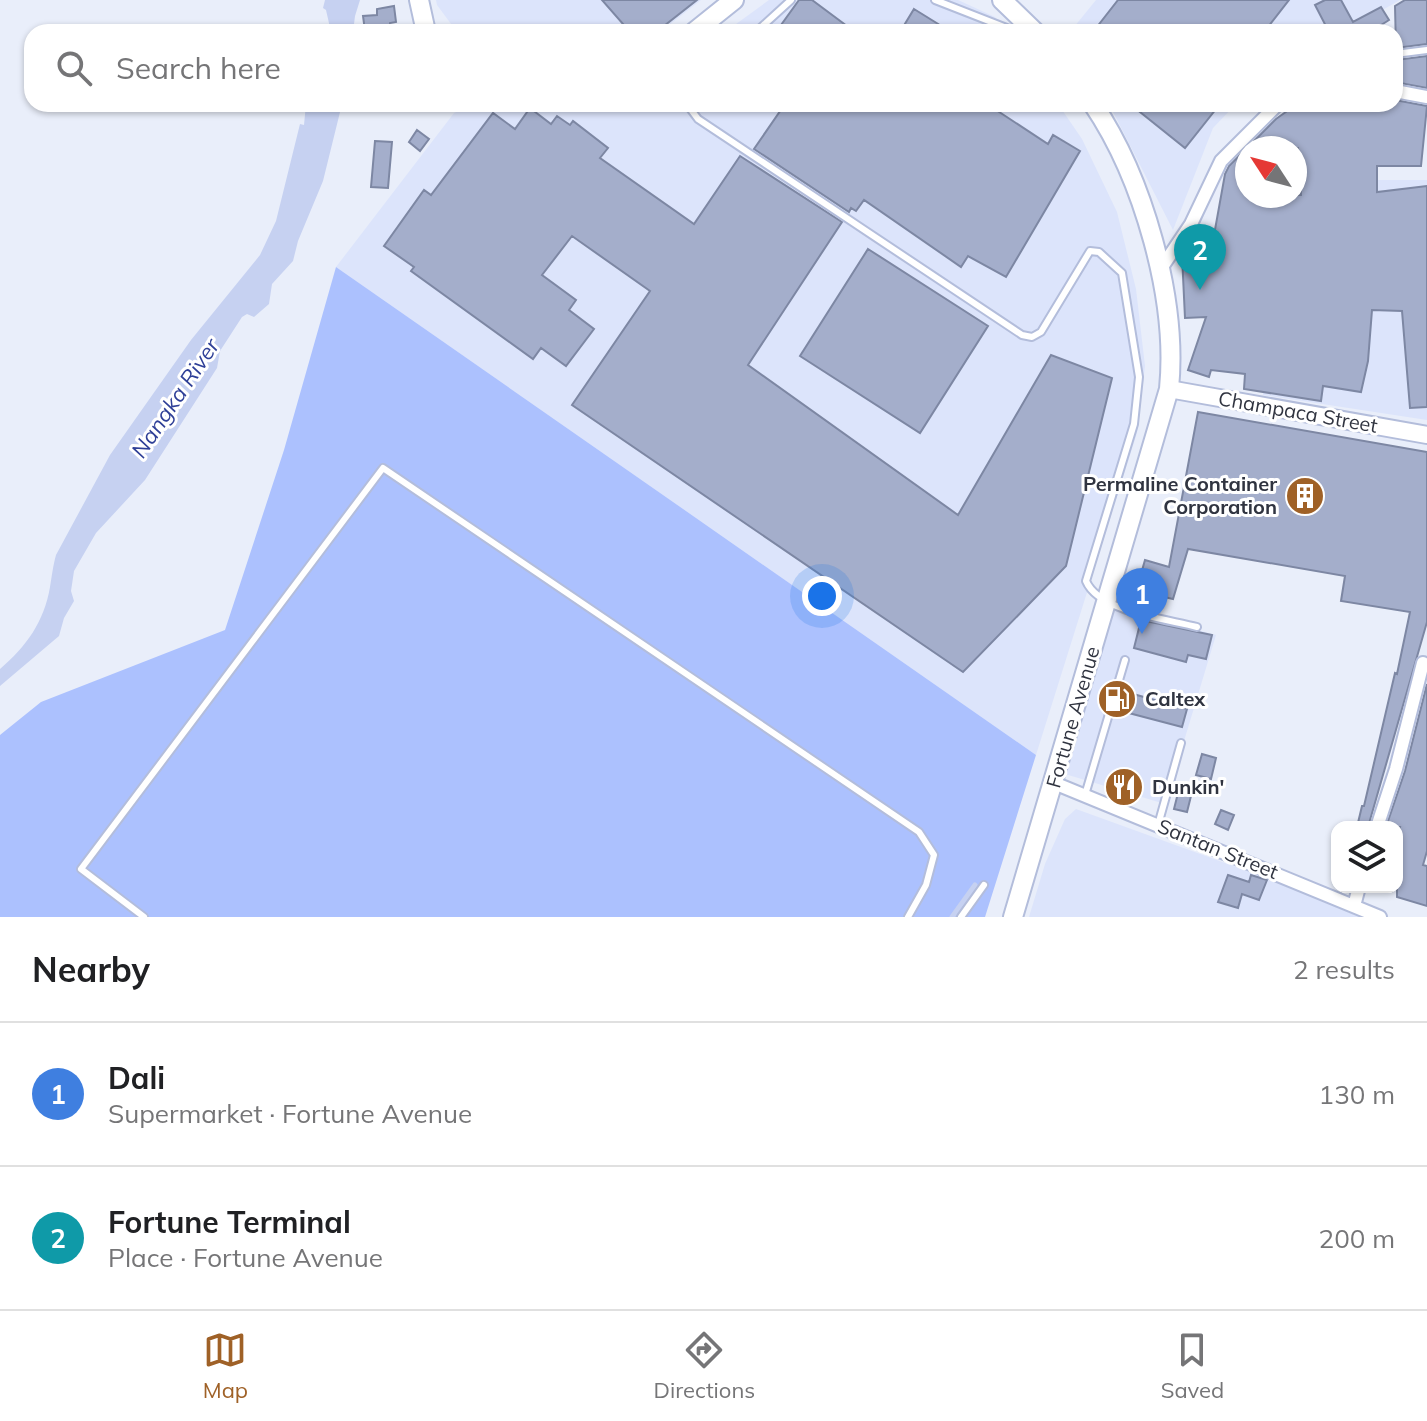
<!DOCTYPE html>
<html lang="en">
<head>
<meta charset="utf-8">
<style>
	body { margin:0; font-family:Mulish,sans-serif; background:#f2f2f2; color:#202124 }
	.controls { position:absolute; right:24px; bottom:24px; display:grid; overflow:hidden; border-radius:16px; box-shadow:0 2px 6px #0004 }
	.controls button { width:72px; height:72px; display:grid; place-items:center; padding:0; border:0; border-bottom:2px solid #e0e0e0; background:#fff; color:#202124; font:40px sans-serif }
	.compass { position:absolute; left:1235px; top:136px; width:72px; height:72px; border-radius:50%; background:#fff; box-shadow:0 2px 6px #0004; rotate:306deg }
	.you { position:absolute; left:822px; top:596px; width:28px; height:28px; margin:-20px; border:6px solid #fff; border-radius:50%; background:#1a73e8; box-shadow:0 0 0 12px #1a73e833 }
	.badge { display:grid; place-items:center; width:52px; height:52px; border-radius:50%; background:#9f6127; color:#fff; font-size:26px; font-weight:700 }
	.pin { position:absolute; translate:-50% -66px; filter:drop-shadow(0 2px 4px #0008) }
	.pin::after { content:''; position:absolute; top:42px; width:28px; height:24px; background:inherit; clip-path:polygon(0 0,100% 0,50% 100%) }
	.list { margin:0; padding:0; list-style:none }
	h2 { display:flex; justify-content:space-between; align-items:center; height:104px; margin:0; padding:0 32px; font-size:34px }
	h2 small { font-size:26px; font-weight:400; color:#757577 }
	.list li { display:grid; grid-template-columns:52px 1fr auto; gap:24px; align-items:center; box-sizing:border-box; height:144px; padding:0 32px; border-top:2px solid #e0e0e0 }
	.list b { display:block; font-size:30px; white-space:nowrap }
	.list p { margin:0; font-size:26px; white-space:nowrap; color:#757577 }
	.list em { font-size:26px; font-style:normal; color:#757577 }
	.icon { flex:none; width:44px; height:44px; fill:none; stroke:currentColor; stroke-width:2; stroke-linecap:round; stroke-linejoin:round }
	.map { position:relative; flex:none; width:1427px; height:917px; overflow:hidden }
	.search { position:absolute; background:#fff; box-shadow:0 2px 6px #0004; left:24px; right:24px; top:24px; height:88px; display:flex; align-items:center; gap:20px; box-sizing:border-box; padding:0 28px; border-radius:24px; color:#757577; font-size:30px }
	.sheet { height:392px; background:#fff }
	nav { display:flex; justify-content:space-around; align-items:center; box-sizing:border-box; height:112px; border-top:2px solid #e0e0e0; background:#fff; font-size:22px; color:#757577 }
	nav a { display:grid; justify-items:center; gap:4px }
	nav .on { color:#9f6127 }
	.map>svg:first-child { display:block }
	.built { fill:#dce4fb }
	.green { fill:#acc1fe }
	.water { fill:#c6d1f1 }
	.lines { fill:none; stroke-linecap:round; stroke-linejoin:round }
	.stream { stroke:#c6d1f1; stroke-width:5 }
	.building { fill:#a4aecb; stroke:#7d87a3; stroke-width:2 }
	.service-casing { stroke:#b3bddb; stroke-width:10 }
	.minor-casing { stroke:#b3bddb; stroke-width:16 }
	.tertiary-casing { stroke:#b3bddb; stroke-width:20 }
	.secondary-casing { stroke:#b3bddb; stroke-width:22 }
	.service { stroke:#fff; stroke-width:6 }
	.minor { stroke:#fff; stroke-width:12 }
	.tertiary { stroke:#fff; stroke-width:16 }
	.secondary { stroke:#fff; stroke-width:18 }
	.labels { text-anchor:middle; stroke-width:6; stroke-linejoin:round; paint-order:stroke }
	.street-label { font-size:20px; fill:#303440; stroke:#fff }
	.poi-label { font-size:20px; font-weight:bold; fill:#303440; stroke:#fff; text-anchor:start }
	.water-label { font-size:22px; font-style:italic; fill:#2e3f97; stroke:#fff }
</style>
</head>
<body>
<div class="map">
<svg width="1427" height="917" viewBox="0 0 1427 917">
	<rect width="100%" height="100%" fill="#e9eefa"/>
	<!-- built -->
	<path class="built" d="M436 0H701L660 32H457L437 5Z
		M769 0H958L995 17 1007 32H725Z
		M1096 0H1400L1344 32H1070Z
		M473 104H1058L1082 139 1117 212 1136 289 1145 366 1137 433 1036 755 336 267 454 113Z
		M1109 104H1236L1213 128 1173 230Z
		M1295 180H1427V420L1263 395 1277 196H1295Z
		M1113 607 1216 635 1165 804 1065 774Z
		M1076 809 1272 880 1360 917H1029L1045 864 1065 819Z"/>
	<!-- green -->
	<path class="green" d="M336 267 1036 755 985 917H0V735L41 702 225 630 284 450Z"/>
	<!-- water -->
	<path class="water" d="M325 0H360L355 16 353 32H331L326 10 323 8Z
		M306 104H342L323 181 298 241 293 261 272 284 269 304 254 317 247 314 242 317 220 351 217 368 145 480 96 533 74 571 71 591 74 601 64 618 59 636 0 686V669C26 647 44 622 50 587 52 575 53 566 56 555L110 455 191 340 260 255 276 221 300 124 304 125Z"/>
	<g class="lines">
		<!-- stream -->
		<path class="stream" d="M952 917 975 885"/>
	</g>
	<!-- building -->
	<path class="building" d="M602 0H697L664 26V32H630Z
		M799 0H812L855 32H776Z
		M1118 0H1289L1264 32H1093Z
		M1325 0H1341L1353 22 1381 7 1389 20 1370 32H1329L1315 5Z
		M1405 0H1427V44L1396 48 1395 6Z
		M394 6 396 22 390 23V29L365 31 363 16 377 15V9Z
		M914 9 951 32H900Z
		M1427 56V88L1400 83 1396 60Z
		M1395 100 1427 106 1421 166H1377V192L1427 186V407L1410 408 1402 311 1372 310 1368 361 1361 392 1323 386 1321 401 1244 389 1245 374 1211 370 1209 377 1188 370 1206 317 1185 318 1182 255 1193 240 1211 252 1225 174 1229 166 1247 148V196L1301 195 1298 148H1252L1254 141 1276 119 1297 104H1395Z
		M785 104H987L1048 144 1053 135 1080 151 1006 277 968 256 961 267 864 200 856 211 851 208 849 212 754 149Z
		M1130 104H1220L1185 148Z
		M530 108 551 124 557 116 570 125 573 121 608 148 600 158 694 224 740 156 842 222 748 365 958 515 1051 355 1112 378 1066 566 963 672 572 405 650 291 572 236 542 275 576 300 569 310 594 329 566 366 541 348 533 359 411 271 414 267 384 246 424 190 431 195 493 113 515 129Z
		M417 130 429 139 420 151 409 142Z
		M375 141 392 142 388 188 371 187Z
		M868 249 988 326 920 433 800 356Z
		M1198 412 1427 452V622L1368 827H1357L1362 806H1364L1395 673 1397 674 1410 612 1341 601 1345 576 1188 549 1173 599 1164 597 1165 589 1158 612 1125 603 1130 586 1137 588 1145 560 1169 567Z
		M1141 620 1212 635 1206 659 1188 655 1186 662 1134 648Z
		M1427 684V851L1423 865 1427 866V906L1397 897V838L1400 827H1386L1405 771Z
		M1126 692 1187 709 1182 727 1121 711Z
		M1202 754 1216 758 1211 779 1196 775Z
		M1178 793 1191 796 1187 812 1174 809Z
		M1221 810 1234 815 1228 830 1215 824Z
		M1228 875 1249 882 1251 875 1267 880 1259 900 1242 894 1238 908 1218 902Z"/>
	<g class="lines">
		<!-- service casing -->
		<g class="service-casing">
			<path id="service" d="M935 0 1017 32
				M756 32 791 0
				M1395 54 1427 50
				M690 104 689 107 698 119 1022 335 1032 337 1041 332 1090 251 1099 252 1122 273 1139 377 1134 424 1086 581C1099 612 1167 619 1197 627
				M1085 795 1125 660
				M1158 825 1181 743
				M144 917 81 869 383 468 919 832 934 855 926 885 908 917
				M961 917 984 885"/>
		</g>
		<!-- minor casing -->
		<g class="minor-casing">
			<path id="minor" d="M1395 91 1427 97
				M1160 270 1191 224 1221 161 1278 104
				M1054 783 1380 917
				M1377 827 1396 769 1423 663
				M1354 906 1359 887"/>
		</g>
		<!-- tertiary casing -->
		<g class="tertiary-casing">
			<path id="tertiary" d="M1169 389 1427 435"/>
		</g>
		<!-- secondary casing -->
		<g class="secondary-casing">
			<path id="secondary" d="M419 0 426 32
				M1002 0 1035 32
				M694 32 734 0
				M1013 917 1169 389C1178 299 1143 178 1093 104"/>
		</g>
		<!-- service -->
		<use href="#service" class="service"/>
		<!-- minor -->
		<use href="#minor" class="minor"/>
		<!-- tertiary -->
		<use href="#tertiary" class="tertiary"/>
		<!-- secondary -->
		<use href="#secondary" class="secondary"/>
	</g>
	<!-- icons -->
	<defs>
		<g id="building-disc" transform="scale(2)"><circle r="9.5" fill="#9f6127" stroke="#fff"/><path d="M-4-6H4V6H1V3H-1V6H-4ZM-2.5-4.3h1.7v1.8h-1.7ZM.8-4.3h1.7v1.8H.8ZM-2.5-1h1.7V.8h-1.7ZM.8-1h1.7V.8H.8Z" fill="#fff"/></g>
		<g id="fuel-disc" transform="scale(2)"><circle r="9.5" fill="#9f6127" stroke="#fff"/><path d="M-5.5-6h7V0h2V4h1.3V-2.5L3-4.5l.8-.8L6-3V5H2.5V1h-1V6h-7ZM-4.2-4.7v3.2H.2V-4.7Z" fill="#fff"/></g>
		<g id="restaurant-disc" transform="scale(2)"><circle r="9.5" fill="#9f6127" stroke="#fff"/><path d="M-5-6h1v4h1v-4h1v4h1v-4h1v5L-1.5 .5V6h-2V.5L-5-1ZM5-6V6H3V1.5H1.5Q1.5-4 5-6Z" fill="#fff"/></g>
	</defs>
	<g fill-rule="evenodd">
		<use href="#building-disc" x="1305" y="496"/>
		<use href="#fuel-disc" x="1117" y="699"/>
		<use href="#restaurant-disc" x="1124" y="787"/>
	</g>
	<g class="labels">
		<!-- street labels -->
		<g class="street-label">
			<text transform="translate(1298 412) rotate(10)" y="7">Champaca Street</text>
			<text transform="translate(1073 717) rotate(-74)" y="7">Fortune Avenue</text>
			<text transform="translate(1218 849) rotate(22)" y="7">Santan Street</text>
		</g>
		<!-- poi labels -->
		<g class="poi-label">
			<text x="1277" y="491" text-anchor="end">Permaline Container<tspan x="1277" dy="23">Corporation</tspan></text>
			<text x="1145" y="706">Caltex</text>
			<text x="1152" y="794">Dunkin'</text>
		</g>
		<!-- water labels -->
		<g class="water-label">
			<text transform="translate(175 398) rotate(-56)" y="8">Nangka River</text>
		</g>
	</g>
</svg>
<div class="controls">
<button><svg class="icon" aria-label="layers" viewBox="0 0 24 24"><path d="M12 4l9 5-9 5-9-5zM3 14l9 5 9-5"/></svg></button>
</div>
<svg class="compass" viewBox="-18 -18 36 36"><path d="M0-13l5 13h-10z" fill="#e53935"/><path d="M0 13l5-13h-10z" fill="#757577"/></svg>
<div class="you"></div>
<div class="pin badge" style="left:1142px;top:634px;background:#3f7fe0">1</div>
<div class="pin badge" style="left:1200px;top:290px;background:#0f9aa8">2</div>
<div class="search"><svg class="icon" aria-label="search" viewBox="0 0 24 24"><circle cx="10" cy="10" r="6"/><path d="M15 15l6 6"/></svg>Search here</div>
</div>
<section class="sheet">
<h2>Nearby<small>2 results</small></h2>
<ul class="list">
<li><span class="badge" style="background:#3f7fe0">1</span><div><b>Dali</b><p>Supermarket · Fortune Avenue</p></div><em>130 m</em></li>
<li><span class="badge" style="background:#0f9aa8">2</span><div><b>Fortune Terminal</b><p>Place · Fortune Avenue</p></div><em>200 m</em></li>
</ul>
</section>
<nav>
<a class="on"><svg class="icon" aria-label="map" viewBox="0 0 24 24"><path d="M3 6l6-2 6 2 6-2v14l-6 2-6-2-6 2zM9 4v14M15 6v14"/></svg>Map</a>
<a><svg class="icon" aria-label="directions" viewBox="0 0 24 24"><path d="M12 3l9 9-9 9-9-9zM9 14v-3h6M13 9l2 2-2 2"/></svg>Directions</a>
<a><svg class="icon" aria-label="saved" viewBox="0 0 24 24"><path d="M7 4h10v16l-5-4-5 4z"/></svg>Saved</a>
</nav>
</body>
</html>
